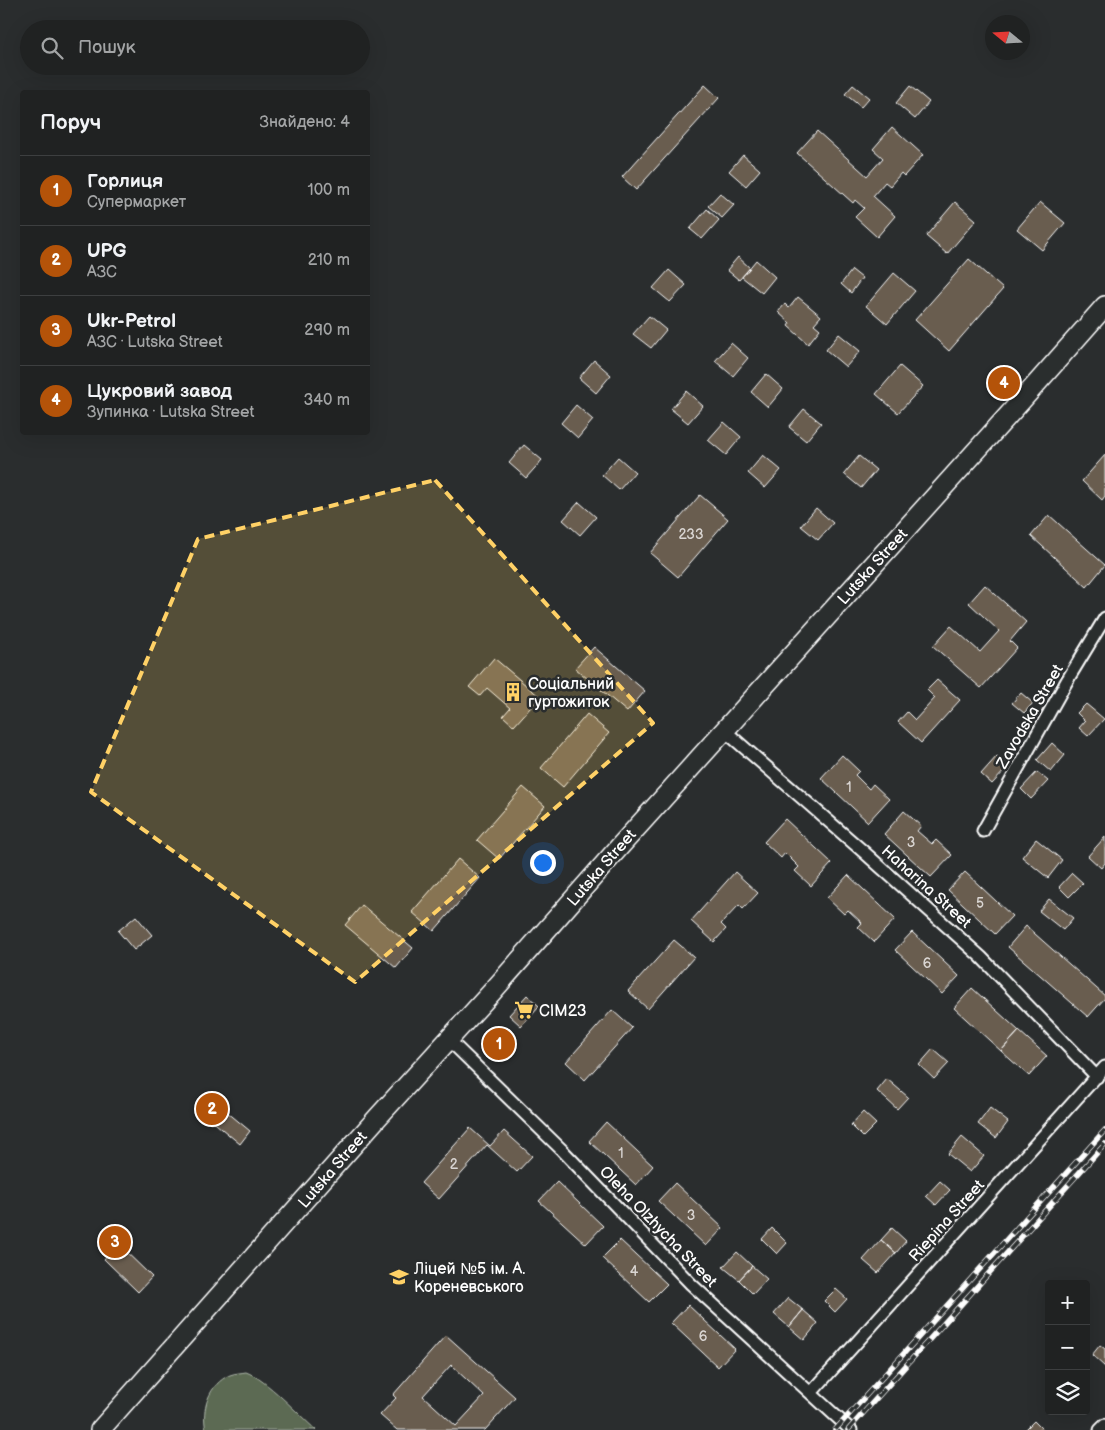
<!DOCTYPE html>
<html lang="uk">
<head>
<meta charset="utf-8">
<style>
	body { margin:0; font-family:"Balsamiq Sans",sans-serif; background:#2d2f2f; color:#f1f3f6 }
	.controls { position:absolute; right:15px; bottom:15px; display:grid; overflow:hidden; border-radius:5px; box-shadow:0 5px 20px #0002 }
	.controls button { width:45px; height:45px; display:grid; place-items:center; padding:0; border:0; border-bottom:1px solid #3d3f40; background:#202222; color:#f1f3f6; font:25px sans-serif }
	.compass { position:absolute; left:985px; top:15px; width:45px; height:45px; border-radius:50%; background:#202222; box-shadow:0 5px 20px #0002; rotate:288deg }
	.you { position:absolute; left:542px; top:862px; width:18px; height:18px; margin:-12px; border:4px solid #fff; border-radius:50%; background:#1a73e8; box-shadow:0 0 0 8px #1a73e833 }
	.badge { display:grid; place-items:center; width:32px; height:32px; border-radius:50%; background:#b45309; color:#fff; font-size:16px; font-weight:700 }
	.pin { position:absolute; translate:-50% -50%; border:2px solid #fff; box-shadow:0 1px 5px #0006 }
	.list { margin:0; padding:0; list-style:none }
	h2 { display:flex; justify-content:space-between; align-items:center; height:65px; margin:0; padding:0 20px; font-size:21px }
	h2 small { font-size:16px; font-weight:400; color:#a2a4a5 }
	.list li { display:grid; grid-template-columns:32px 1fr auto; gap:15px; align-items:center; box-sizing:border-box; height:70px; padding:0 20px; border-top:1px solid #3d3f40 }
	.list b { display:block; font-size:19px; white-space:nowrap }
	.list p { margin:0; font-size:16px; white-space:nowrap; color:#a2a4a5 }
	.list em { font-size:16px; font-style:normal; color:#a2a4a5 }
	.icon { flex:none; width:28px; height:28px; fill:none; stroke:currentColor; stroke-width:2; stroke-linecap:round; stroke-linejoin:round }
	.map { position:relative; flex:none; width:1105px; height:1430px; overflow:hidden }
	.search { position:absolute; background:#202222; box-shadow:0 5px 20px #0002; left:20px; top:20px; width:350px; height:55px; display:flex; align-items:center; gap:12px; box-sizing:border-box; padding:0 18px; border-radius:28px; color:#a2a4a5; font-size:19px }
	.panel { position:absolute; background:#202222; box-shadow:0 5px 20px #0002; left:20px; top:90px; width:350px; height:345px; border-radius:5px }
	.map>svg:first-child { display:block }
	.pitch { fill:#5b6b53; stroke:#adb5a9 }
	.building { fill:#695d4f; stroke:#fff; fill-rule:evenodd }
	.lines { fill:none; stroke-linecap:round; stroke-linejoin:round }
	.street-casing { stroke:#fff; stroke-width:15 }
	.primary-casing { stroke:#fff; stroke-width:22 }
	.street { stroke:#2a2d2e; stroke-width:11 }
	.primary { stroke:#2a2d2e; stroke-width:19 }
	.rail-casing { stroke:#fff; stroke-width:5.5 }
	.rail { stroke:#2a2d2e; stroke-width:4; stroke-dasharray:11; stroke-linecap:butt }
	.marked { fill:#ffd166; fill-opacity:0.2; stroke:#ffd166; stroke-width:4; stroke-dasharray:10 6; stroke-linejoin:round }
	.labels { text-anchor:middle; stroke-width:5; stroke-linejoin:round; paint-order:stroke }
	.number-label { font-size:14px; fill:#dad6d3 }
	.street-label { font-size:16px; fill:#fff; stroke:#2a2d2e }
	.poi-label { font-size:16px; fill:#fff; stroke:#2a2d2e; text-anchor:start }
</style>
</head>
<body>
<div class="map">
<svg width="1105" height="1430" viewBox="0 0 1105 1430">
	<rect width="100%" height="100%" fill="#2a2d2e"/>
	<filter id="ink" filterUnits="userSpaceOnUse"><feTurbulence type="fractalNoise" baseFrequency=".02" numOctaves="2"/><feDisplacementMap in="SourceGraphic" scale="10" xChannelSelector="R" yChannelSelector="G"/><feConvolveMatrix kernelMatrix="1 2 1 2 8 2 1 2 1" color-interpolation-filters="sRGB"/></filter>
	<g filter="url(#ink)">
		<!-- pitch -->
		<path class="pitch" d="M246 1372C266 1379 299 1415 316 1430H206C201 1409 209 1384 230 1375 235 1373 241 1373 246 1372Z"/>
		<!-- building -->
		<path class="building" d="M705 85 719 98 636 190 622 177Z
			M853 85 869 98 861 107 845 94Z
			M910 86 929 102 915 119 896 103Z
			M892 127 923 155 904 176 901 173 890 186 885 182 873 196 895 216 877 237 855 217 864 208 855 200 853 203 797 153 817 131 867 176 883 158 873 149Z
			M743 155 760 170 746 186 729 171Z
			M720 193 734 205 722 218 708 206Z
			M955 202 976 220 947 254 926 236Z
			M1040 202 1065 223 1042 250 1017 229Z
			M707 209 719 220 702 239 690 229Z
			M738 257 750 268 739 280 727 270Z
			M969 259 1003 289 949 351 915 320Z
			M756 260 775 277 762 293 742 277Z
			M669 270 686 285 670 302 653 288Z
			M852 270 862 278 851 293 841 284Z
			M894 273 915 291 887 324 866 306Z
			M798 297 821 316 814 324 820 329 808 344 788 326 790 323 778 312 785 304 789 308Z
			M649 316 666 330 651 348 633 334Z
			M839 334 860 351 846 367 826 350Z
			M731 343 748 358 733 376 715 361Z
			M594 360 611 375 596 393 579 378Z
			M900 366 923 386 898 413 876 394Z
			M766 374 783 389 768 407 751 392Z
			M686 391 703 406 688 423 671 409Z
			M576 405 593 420 578 438 561 423Z
			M804 409 821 423 806 441 789 427Z
			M724 422 741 437 726 455 708 440Z
			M524 445 542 460 526 478 509 463Z
			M763 455 781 470 765 488 748 473Z
			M1105 455V496L1102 500 1082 481Z
			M859 456 876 470 861 488 844 474Z
			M618 457 635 472 619 490 602 475Z
			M700 495 728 519 678 577 650 553Z
			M579 502 596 517 580 535 563 520Z
			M816 508 833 523 818 540 801 526Z
			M1049 515 1105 565 1087 587 1031 536Z
			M985 585 1026 622 1010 641 1017 648 981 688 933 646 951 626 980 652 999 631 969 603Z
			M594 647 645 691 627 712 575 668Z
			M494 658 540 697 514 726 503 716 510 708 487 688 480 696 469 687Z
			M937 680 960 700 921 743 898 722 907 712 915 720 935 698 927 690Z
			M1021 693 1033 703 1024 713 1012 703Z
			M1086 704 1104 719 1088 736 1079 728 1085 721 1077 713Z
			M587 714 609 733 563 787 541 768Z
			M1052 743 1065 755 1051 772 1037 760Z
			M842 755 859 771 855 775 869 789 873 784 889 799 868 822 821 778Z
			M997 756 1009 766 992 784 981 774Z
			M1037 772 1048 781 1031 799 1021 789Z
			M523 787 545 806 499 859 477 840Z
			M904 811 921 826 917 831 932 844 936 840 952 855 931 877 884 834Z
			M785 819 832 863 811 886 795 871 799 867 785 853 781 858 764 842Z
			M1105 837V863L1101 868 1088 856Z
			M1036 839 1062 860 1048 878 1022 857Z
			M458 859 480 878 434 931 412 912Z
			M735 872 758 893 743 909 739 905 721 924 726 929 714 942 691 921Z
			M965 872 1012 916 995 934 948 890Z
			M1072 873 1083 883 1069 897 1059 887Z
			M848 875 895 919 874 942 858 927 862 923 848 910 844 914 827 898Z
			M1049 899 1073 918 1063 930 1039 911Z
			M362 905 413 948 396 968 345 925Z
			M136 916 152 935 134 950 118 931Z
			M1026 926 1105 996V998L1088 1017 1008 947Z
			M912 932 959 976 942 994 895 950Z
			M674 940 694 957 648 1009 628 991Z
			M972 988 1019 1031 1001 1051 954 1008Z
			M527 995 539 1006 521 1026 509 1015Z
			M612 1010 632 1028 585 1080 566 1062Z
			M1019 1031 1047 1056 1029 1076 1001 1051Z
			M502 1032 510 1040 496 1056 488 1049Z
			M933 1049 949 1063 934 1079 919 1065Z
			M887 1079 908 1097 897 1109 877 1091Z
			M214 1095 226 1105 211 1123 199 1113Z
			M221 1107 250 1131 240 1144 210 1119Z
			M990 1108 1008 1122 996 1138 978 1124Z
			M863 1112 876 1124 863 1137 851 1125Z
			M606 1122 653 1166 636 1185 589 1141Z
			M470 1128 490 1146 504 1131 532 1156 517 1172 487 1145 439 1199 421 1183Z
			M962 1137 984 1156 970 1172 948 1154Z
			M940 1181 950 1190 936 1205 926 1196Z
			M557 1182 603 1226 586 1244 539 1201Z
			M675 1183 723 1228 706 1246 658 1201Z
			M119 1228 129 1238 112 1256 101 1246Z
			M772 1228 787 1243 777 1254 762 1239Z
			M892 1228 906 1241 896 1253 881 1240Z
			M620 1240 667 1284 649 1302 602 1258Z
			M881 1240 896 1253 878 1273 863 1260Z
			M118 1244 152 1277 138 1292 104 1259Z
			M737 1252 752 1266 739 1280 723 1267Z
			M752 1266 767 1279 753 1294 739 1280Z
			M836 1289 847 1299 835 1312 824 1301Z
			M788 1298 803 1310 789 1327 774 1314Z
			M688 1305 735 1349 718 1367 671 1323Z
			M803 1310 818 1323 804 1340 789 1327Z
			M446 1335 515 1397 485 1430H397L380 1415 396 1398 393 1395ZM451 1365 484 1396 456 1426 423 1396Z
			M1100 1345 1105 1349V1367L1092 1355Z
			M1034 1421 1043 1430H1025Z"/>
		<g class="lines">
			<!-- street casing -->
			<g class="street-casing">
				<path id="street" d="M724 730 865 853 981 957 1097 1077
					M983 831 1068 679 1105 618
					M449 1040 562 1150 691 1284 851 1430
					M811 1393 1105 1067
					M1100 1430 1105 1425"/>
			</g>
			<!-- primary casing -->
			<g class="primary-casing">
				<path id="primary" d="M100 1430 378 1117 491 993 622 844 1022 400 1105 306"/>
			</g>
			<!-- street -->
			<use href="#street" class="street"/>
			<!-- primary -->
			<use href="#primary" class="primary"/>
			<!-- rail casing -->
			<g class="rail-casing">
				<path id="rail" d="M835 1430 1105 1130
					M848 1430 1105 1144"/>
			</g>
			<!-- rail -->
			<use href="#rail" class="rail"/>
		</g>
	</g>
	<!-- marked area -->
	<path class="marked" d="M435 480 653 723 355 982 91 792 198 539Z"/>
	<!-- icons -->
	<defs>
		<g id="building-bare" transform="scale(1.5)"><path d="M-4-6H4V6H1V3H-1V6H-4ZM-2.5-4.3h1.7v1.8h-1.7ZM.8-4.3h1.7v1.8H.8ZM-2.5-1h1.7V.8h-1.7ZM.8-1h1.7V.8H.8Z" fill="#ffd166" stroke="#2a2d2e" stroke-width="2.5" paint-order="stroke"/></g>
		<g id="supermarket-bare" transform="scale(1.5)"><path d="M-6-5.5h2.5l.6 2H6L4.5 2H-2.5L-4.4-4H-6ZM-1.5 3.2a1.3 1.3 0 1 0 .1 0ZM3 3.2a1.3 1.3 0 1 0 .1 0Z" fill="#ffd166" stroke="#2a2d2e" stroke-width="2.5" paint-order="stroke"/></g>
		<g id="school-bare" transform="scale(1.5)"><path d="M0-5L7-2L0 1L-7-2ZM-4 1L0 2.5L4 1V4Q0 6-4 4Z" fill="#ffd166" stroke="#2a2d2e" stroke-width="2.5" paint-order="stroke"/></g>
	</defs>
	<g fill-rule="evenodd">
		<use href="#building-bare" x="513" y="692"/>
		<use href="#supermarket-bare" x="524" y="1010"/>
		<use href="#school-bare" x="399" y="1277"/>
	</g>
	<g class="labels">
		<!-- number labels -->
		<g class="number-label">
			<text x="691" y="539">233</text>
			<text x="849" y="792">1</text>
			<text x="911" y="847">3</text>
			<text x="980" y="908">5</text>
			<text x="927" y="968">6</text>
			<text x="621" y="1158">1</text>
			<text x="454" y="1169">2</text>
			<text x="691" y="1220">3</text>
			<text x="634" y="1276">4</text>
			<text x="703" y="1341">6</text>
		</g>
		<!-- street labels -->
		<g class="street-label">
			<text transform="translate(872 566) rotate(-48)" y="6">Lutska Street</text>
			<text transform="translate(1029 716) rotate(-60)" y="6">Zavodska Street</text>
			<text transform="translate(601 867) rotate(-49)" y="6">Lutska Street</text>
			<text transform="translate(927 886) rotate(42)" y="6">Haharina Street</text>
			<text transform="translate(332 1169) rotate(-49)" y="6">Lutska Street</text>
			<text transform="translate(946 1220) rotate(-48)" y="6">Riepina Street</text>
			<text transform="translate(659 1226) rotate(46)" y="6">Oleha Olzhycha Street</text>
		</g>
		<!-- poi labels -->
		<g class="poi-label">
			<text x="528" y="689">Соціальний<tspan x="528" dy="18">гуртожиток</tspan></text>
			<text x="539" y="1016">СІМ23</text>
			<text x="414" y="1274">Ліцей №5 ім. А.<tspan x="414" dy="18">Кореневського</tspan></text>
		</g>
	</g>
</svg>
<div class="controls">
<button>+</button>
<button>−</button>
<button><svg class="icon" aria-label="layers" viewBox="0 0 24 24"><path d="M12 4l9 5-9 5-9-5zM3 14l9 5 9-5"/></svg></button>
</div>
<svg class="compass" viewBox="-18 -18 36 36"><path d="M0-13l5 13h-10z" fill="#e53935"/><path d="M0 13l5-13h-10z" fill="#a2a4a5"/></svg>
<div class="you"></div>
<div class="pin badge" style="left:499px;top:1044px">1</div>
<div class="pin badge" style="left:212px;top:1109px">2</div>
<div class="pin badge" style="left:115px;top:1242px">3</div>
<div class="pin badge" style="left:1004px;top:383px">4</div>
<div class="search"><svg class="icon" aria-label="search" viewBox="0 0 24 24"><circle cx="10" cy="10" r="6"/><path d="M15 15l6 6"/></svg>Пошук</div>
<section class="panel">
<h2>Поруч<small>Знайдено: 4</small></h2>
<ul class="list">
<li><span class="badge">1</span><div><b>Горлиця</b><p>Супермаркет</p></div><em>100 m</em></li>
<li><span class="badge">2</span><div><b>UPG</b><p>АЗС</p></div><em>210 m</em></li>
<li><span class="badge">3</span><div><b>Ukr-Petrol</b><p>АЗС · Lutska Street</p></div><em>290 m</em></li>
<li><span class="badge">4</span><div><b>Цукровий завод</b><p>Зупинка · Lutska Street</p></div><em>340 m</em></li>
</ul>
</section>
</div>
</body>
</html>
